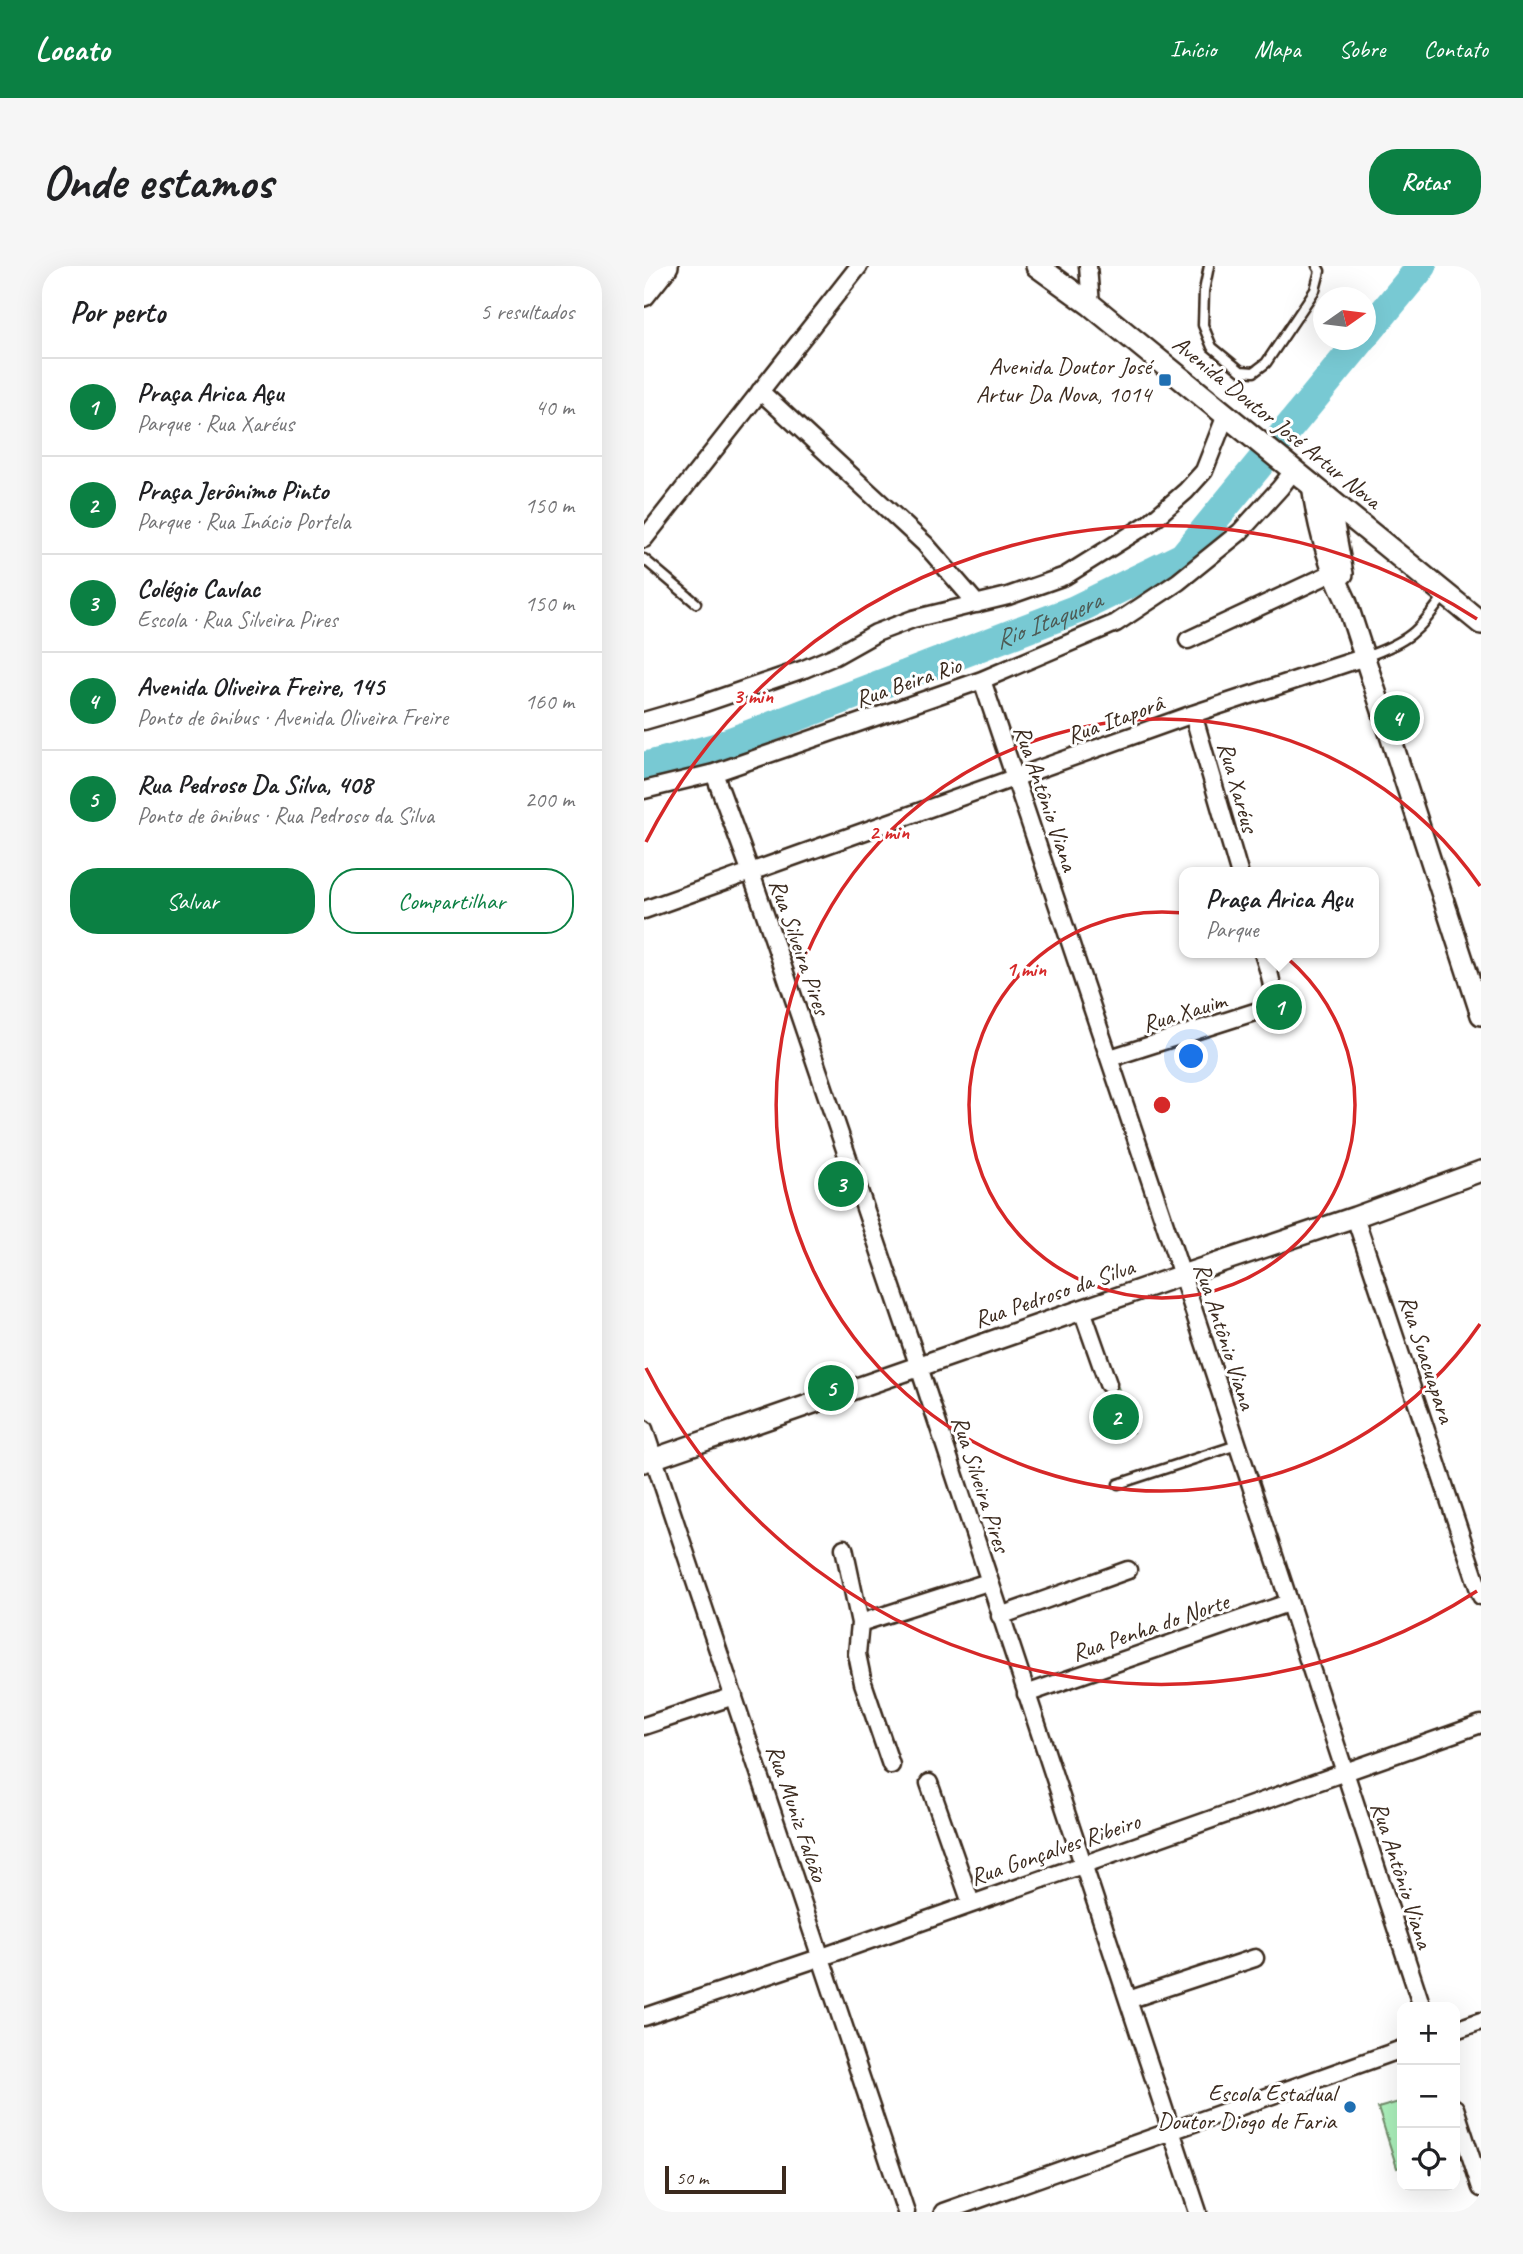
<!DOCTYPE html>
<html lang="pt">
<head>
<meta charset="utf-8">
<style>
	body { margin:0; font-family:Caveat,sans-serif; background:#f6f6f6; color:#202124 }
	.controls { position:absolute; right:21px; bottom:21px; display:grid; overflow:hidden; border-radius:14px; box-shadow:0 7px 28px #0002 }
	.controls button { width:63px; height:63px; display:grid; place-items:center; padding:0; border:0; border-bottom:2px solid #e0e0e0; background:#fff; color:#202124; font:35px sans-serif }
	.compass { position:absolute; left:669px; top:21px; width:63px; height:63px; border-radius:50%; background:#fff; box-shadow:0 7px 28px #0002; rotate:76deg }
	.scale { position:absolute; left:21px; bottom:18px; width:121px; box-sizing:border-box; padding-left:7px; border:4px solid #3b2a1e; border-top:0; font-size:19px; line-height:24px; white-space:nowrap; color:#3b2a1e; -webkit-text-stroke:5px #fff; paint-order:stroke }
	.you { position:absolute; left:548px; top:791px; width:24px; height:24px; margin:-18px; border:5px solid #fff; border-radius:50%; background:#1a73e8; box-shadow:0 0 0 10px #1a73e833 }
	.badge { display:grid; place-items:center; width:46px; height:46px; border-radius:50%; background:#0b8043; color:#fff; font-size:23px; font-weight:700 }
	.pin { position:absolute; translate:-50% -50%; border:4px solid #fff; box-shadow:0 2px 7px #0006 }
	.popup { position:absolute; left:535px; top:601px; width:200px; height:91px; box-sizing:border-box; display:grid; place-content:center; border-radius:14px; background:#fff; filter:drop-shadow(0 2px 5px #0005); font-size:23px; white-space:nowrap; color:#757577 }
	.popup b { font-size:26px; color:#202124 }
	.popup::after { content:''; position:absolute; left:50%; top:100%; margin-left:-14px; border:14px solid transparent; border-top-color:#fff }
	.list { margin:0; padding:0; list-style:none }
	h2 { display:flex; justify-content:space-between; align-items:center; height:91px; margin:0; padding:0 28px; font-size:30px }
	h2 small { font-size:23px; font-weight:400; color:#757577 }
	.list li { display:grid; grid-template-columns:46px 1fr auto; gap:21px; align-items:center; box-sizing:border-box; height:98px; padding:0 28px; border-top:2px solid #e0e0e0 }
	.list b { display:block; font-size:26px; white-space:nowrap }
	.list p { margin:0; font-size:23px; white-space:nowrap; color:#757577 }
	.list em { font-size:23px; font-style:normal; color:#757577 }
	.actions { display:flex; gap:14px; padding:21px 28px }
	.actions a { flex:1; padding:16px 0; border:2px solid #0b8043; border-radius:28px; text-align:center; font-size:24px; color:#0b8043 }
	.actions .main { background:#0b8043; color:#fff }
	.icon { flex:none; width:38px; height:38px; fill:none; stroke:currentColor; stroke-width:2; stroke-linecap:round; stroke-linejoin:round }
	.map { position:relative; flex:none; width:837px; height:1946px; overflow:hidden; border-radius:28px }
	header { display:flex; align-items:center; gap:42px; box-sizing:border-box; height:98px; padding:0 35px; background:#0b8043; color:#fff }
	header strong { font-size:33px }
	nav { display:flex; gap:38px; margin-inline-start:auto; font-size:24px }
	.intro { display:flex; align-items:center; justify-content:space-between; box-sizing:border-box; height:168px; padding:0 42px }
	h1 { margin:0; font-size:49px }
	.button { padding:18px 32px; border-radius:28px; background:#0b8043; color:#fff; font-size:24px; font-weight:700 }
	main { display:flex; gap:42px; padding:0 42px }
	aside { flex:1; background:#fff; border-radius:28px; box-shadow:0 7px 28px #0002 }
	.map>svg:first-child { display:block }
	.green { fill:#abf0bb; stroke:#738d6c; stroke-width:2 }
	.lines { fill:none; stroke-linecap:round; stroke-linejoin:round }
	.river { stroke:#78c9d3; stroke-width:30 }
	.service-casing { stroke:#3b2a1e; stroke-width:13 }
	.minor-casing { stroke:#3b2a1e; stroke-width:21 }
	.tertiary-casing { stroke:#3b2a1e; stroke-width:24 }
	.secondary-casing { stroke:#3b2a1e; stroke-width:26 }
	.service { stroke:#fff; stroke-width:8 }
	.minor { stroke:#fff; stroke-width:16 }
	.tertiary { stroke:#fff; stroke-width:19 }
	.secondary { stroke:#fff; stroke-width:21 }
	.ring { fill:none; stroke:#d62828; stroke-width:3.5 }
	.poi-dot { fill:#1f6fb2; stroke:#fff; stroke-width:2.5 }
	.labels { text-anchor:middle; stroke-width:6; stroke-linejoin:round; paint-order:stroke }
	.poi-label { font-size:24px; fill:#3b2a1e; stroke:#fff; text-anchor:end }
	.street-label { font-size:24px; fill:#3b2a1e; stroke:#fff }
	.water-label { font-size:26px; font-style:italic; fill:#4d5a54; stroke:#fff }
	.centre { fill:#d62828; stroke:#fff; stroke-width:3.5 }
	.ring-label { font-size:21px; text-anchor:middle; font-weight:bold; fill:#d62828; stroke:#fff; stroke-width:6; stroke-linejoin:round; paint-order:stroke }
</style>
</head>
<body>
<header>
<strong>Locato</strong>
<nav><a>Início</a><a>Mapa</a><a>Sobre</a><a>Contato</a></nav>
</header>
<div class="intro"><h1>Onde estamos</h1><a class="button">Rotas</a></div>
<main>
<aside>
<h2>Por perto<small>5 resultados</small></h2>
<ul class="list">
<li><span class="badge">1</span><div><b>Praça Arica Açu</b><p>Parque · Rua Xaréus</p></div><em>40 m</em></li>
<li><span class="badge">2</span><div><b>Praça Jerônimo Pinto</b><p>Parque · Rua Inácio Portela</p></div><em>150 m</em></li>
<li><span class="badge">3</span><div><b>Colégio Cavlac</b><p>Escola · Rua Silveira Pires</p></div><em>150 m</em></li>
<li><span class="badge">4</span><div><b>Avenida Oliveira Freire, 145</b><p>Ponto de ônibus · Avenida Oliveira Freire</p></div><em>160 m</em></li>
<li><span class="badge">5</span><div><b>Rua Pedroso Da Silva, 408</b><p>Ponto de ônibus · Rua Pedroso da Silva</p></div><em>200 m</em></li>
</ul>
<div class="actions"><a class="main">Salvar</a><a>Compartilhar</a></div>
</aside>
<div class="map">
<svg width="837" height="1946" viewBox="0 0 837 1946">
	<rect width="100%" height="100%" fill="#fff"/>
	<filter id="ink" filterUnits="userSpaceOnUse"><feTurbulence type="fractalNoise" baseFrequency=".0143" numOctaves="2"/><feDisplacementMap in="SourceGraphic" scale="14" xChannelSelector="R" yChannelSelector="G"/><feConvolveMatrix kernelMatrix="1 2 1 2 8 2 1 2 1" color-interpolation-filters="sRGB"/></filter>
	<g filter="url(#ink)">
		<!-- green -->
		<path class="green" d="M470 1120 474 1121 489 1166 466 1173 455 1136 460 1127 461 1122Z
			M758 1835V1901L753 1902 734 1842Z"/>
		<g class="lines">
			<!-- river -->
			<g class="river">
				<path d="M722 68 778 0"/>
				<path id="s1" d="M0 501 71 482 431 344 539 291 717 74"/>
			</g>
			<!-- service casing -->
			<g class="service-casing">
				<path id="service" d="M565 0 560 25 559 59 568 81 597 105 610 106 622 97 671 24 676 5 673 0
					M0 293 52 337
					M721 391C765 375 773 367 800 330
					M474 1218 593 1179"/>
			</g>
			<!-- minor casing -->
			<g class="minor-casing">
				<path id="minor" d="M444 0 447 39
					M116 125 281 278 333 338
					M0 273 215 0
					M544 374 688 307
					M338 414 538 1009 778 1741
					M549 448 595 606
					M0 455 55 439 160 403 191 390 232 367 269 353 364 330 421 310 504 258 542 225 560 205 582 149
					M70 507 107 607 275 1101 554 1946
					M0 524 70 507 338 414 472 357 534 316 596 266 636 222 650 204
					M0 644 549 448 721 391
					M466 792 620 743C636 728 624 705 619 687
					M711 951 837 1330
					M438 1044 464 1118
					M0 1163 262 1946
					M200 1282 216 1357
					M356 1350 484 1304
					M382 1428 644 1337
					M0 1460 90 1430
					M247 1499 219 1417 213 1388 216 1357 344 1316
					M285 1517 327 1637
					M484 1734 611 1692
					M0 1751 178 1691 837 1458
					M811 1764 837 1755
					M811 1842 837 1922
					M299 1946 758 1783"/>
			</g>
			<!-- tertiary casing -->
			<g class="tertiary-casing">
				<path id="tertiary" d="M668 218C673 259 683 296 702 334L837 749
					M685 232 699 308
					M0 1196 538 1009 711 951 837 905"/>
			</g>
			<!-- secondary casing -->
			<g class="secondary-casing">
				<path id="secondary" d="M393 0 447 39 837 357
					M0 29 23 0"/>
			</g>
			<!-- service -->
			<use href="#service" class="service"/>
			<!-- minor -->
			<use href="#minor" class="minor"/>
			<!-- tertiary -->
			<use href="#tertiary" class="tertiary"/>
			<!-- secondary -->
			<use href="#secondary" class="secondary"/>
		</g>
	</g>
	<!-- distance rings -->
	<g class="ring">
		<circle cx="518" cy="839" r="193"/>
		<path d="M836 1058A386 386 0 1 1 836 620"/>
		<path d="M833 1325A579 579 0 0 1 2 1102M2 576A579 579 0 0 1 833 353"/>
	</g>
	<!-- markers -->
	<g class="poi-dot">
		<rect x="514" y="107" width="14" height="14" rx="3.5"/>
		<circle cx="706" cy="1841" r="7"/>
	</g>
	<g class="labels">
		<!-- poi labels -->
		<g class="poi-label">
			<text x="507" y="108">Avenida Doutor José<tspan x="507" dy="28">Artur Da Nova, 1014</tspan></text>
			<text x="692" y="1835">Escola Estadual<tspan x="692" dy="28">Doutor Diogo de Faria</tspan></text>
		</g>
		<!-- street labels -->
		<g class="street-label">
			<text transform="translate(633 156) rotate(39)" y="8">Avenida Doutor José Artur Nova</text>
			<text transform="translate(264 416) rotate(-19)" y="8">Rua Beira Rio</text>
			<text transform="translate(471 453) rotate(-20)" y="8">Rua Itaporâ</text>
			<text transform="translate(594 521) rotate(74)" y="8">Rua Xaréus</text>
			<text transform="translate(402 532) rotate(71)" y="8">Rua Antônio Viana</text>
			<text transform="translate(156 681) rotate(71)" y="8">Rua Silveira Pires</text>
			<text transform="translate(540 746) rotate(-17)" y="8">Rua Xauim</text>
			<text transform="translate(410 1027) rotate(-19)" y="8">Rua Pedroso da Silva</text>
			<text transform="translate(581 1070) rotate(72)" y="8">Rua Antônio Viana</text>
			<text transform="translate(783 1093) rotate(72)" y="8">Rua Suacuapara</text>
			<text transform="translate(337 1218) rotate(72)" y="8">Rua Silveira Pires</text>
			<text transform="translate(506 1361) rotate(-19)" y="8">Rua Penha do Norte</text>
			<text transform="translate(153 1547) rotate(71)" y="8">Rua Muniz Falcão</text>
			<text transform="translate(411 1583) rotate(-19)" y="8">Rua Gonçalves Ribeiro</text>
			<text transform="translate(758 1609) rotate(72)" y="8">Rua Antônio Viana</text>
		</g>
		<!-- water labels -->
		<g class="water-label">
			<text dy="9" stroke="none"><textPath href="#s1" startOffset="430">Rio Itaquera</textPath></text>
		</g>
	</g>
	<circle cx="518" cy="839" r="10" class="centre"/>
	<g class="ring-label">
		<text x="109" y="437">3 min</text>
		<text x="245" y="573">2 min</text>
		<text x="382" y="710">1 min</text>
	</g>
</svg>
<div class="controls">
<button>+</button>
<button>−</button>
<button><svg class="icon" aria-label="locate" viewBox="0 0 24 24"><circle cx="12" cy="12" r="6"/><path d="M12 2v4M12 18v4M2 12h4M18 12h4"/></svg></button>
</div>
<svg class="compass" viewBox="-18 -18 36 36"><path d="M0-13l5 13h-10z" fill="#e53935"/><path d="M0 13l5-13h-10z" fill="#757577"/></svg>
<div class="scale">50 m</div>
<div class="you"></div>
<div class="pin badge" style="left:635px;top:741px">1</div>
<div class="popup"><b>Praça Arica Açu</b>Parque</div>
<div class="pin badge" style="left:472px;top:1151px">2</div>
<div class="pin badge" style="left:197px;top:918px">3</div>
<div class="pin badge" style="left:753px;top:452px">4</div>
<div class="pin badge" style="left:187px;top:1122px">5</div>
</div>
</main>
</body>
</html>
